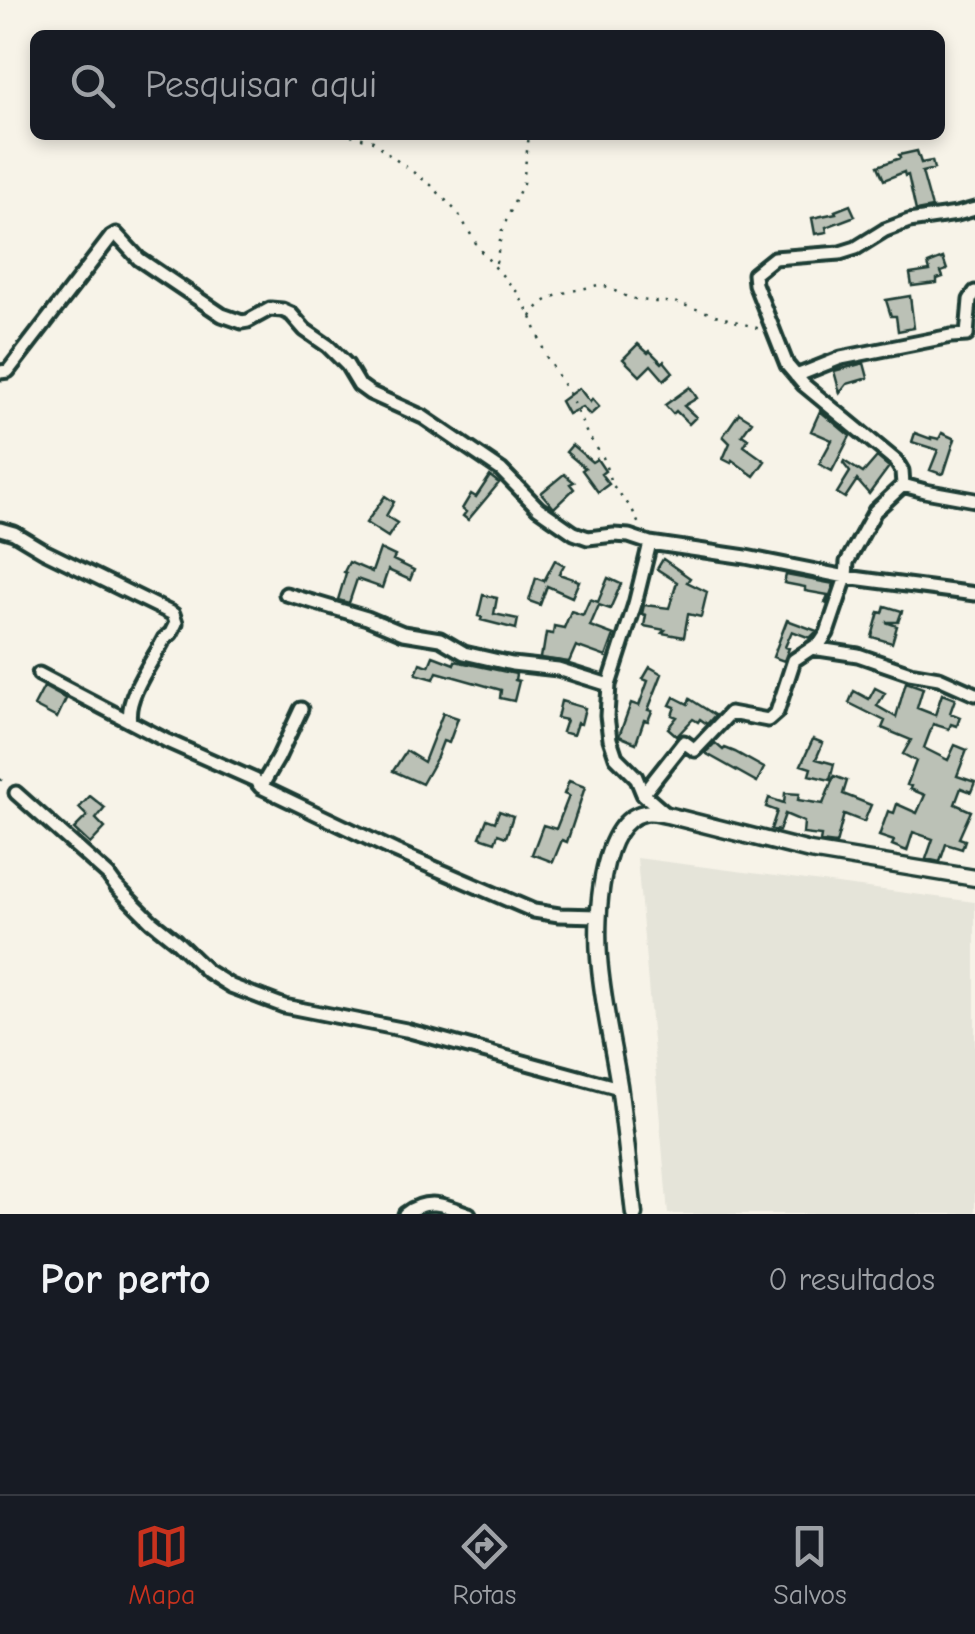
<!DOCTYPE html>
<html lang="pt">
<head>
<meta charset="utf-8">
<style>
	body { margin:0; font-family:"Comic Neue",sans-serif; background:#20242c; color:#f1f3f6 }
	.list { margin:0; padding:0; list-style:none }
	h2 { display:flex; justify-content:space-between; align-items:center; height:130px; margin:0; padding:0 40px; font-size:42px }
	h2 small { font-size:32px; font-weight:400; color:#9ea1a6 }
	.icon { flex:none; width:55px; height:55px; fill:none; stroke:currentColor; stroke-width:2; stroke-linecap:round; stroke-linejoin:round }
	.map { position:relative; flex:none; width:975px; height:1214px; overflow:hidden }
	.search { position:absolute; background:#171b24; box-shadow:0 5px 15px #0003; left:30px; right:30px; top:30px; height:110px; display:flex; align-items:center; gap:25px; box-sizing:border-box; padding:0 35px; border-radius:15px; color:#9ea1a6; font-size:38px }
	.sheet { height:280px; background:#171b24 }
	nav { display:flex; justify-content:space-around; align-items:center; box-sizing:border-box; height:140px; border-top:2px solid #363941; background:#171b24; font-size:28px; color:#9ea1a6 }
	nav a { display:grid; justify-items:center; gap:5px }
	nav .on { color:#c8321e }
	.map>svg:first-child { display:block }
	.built { fill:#e5e4d9 }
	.building { fill:#bbc1b6; stroke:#1f3d34; stroke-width:2.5 }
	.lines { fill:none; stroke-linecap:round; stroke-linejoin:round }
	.minor-casing { stroke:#1f3d34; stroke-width:19 }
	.tertiary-casing { stroke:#1f3d34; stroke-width:21 }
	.path { stroke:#1f3d34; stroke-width:2.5; stroke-dasharray:2.5 8; stroke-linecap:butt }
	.minor { stroke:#f7f3e8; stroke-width:11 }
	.tertiary { stroke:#f7f3e8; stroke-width:14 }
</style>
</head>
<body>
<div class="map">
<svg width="975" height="1214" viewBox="0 0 975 1214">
	<rect width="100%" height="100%" fill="#f7f3e8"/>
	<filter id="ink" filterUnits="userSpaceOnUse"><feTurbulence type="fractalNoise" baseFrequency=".01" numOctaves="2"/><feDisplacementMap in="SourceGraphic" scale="20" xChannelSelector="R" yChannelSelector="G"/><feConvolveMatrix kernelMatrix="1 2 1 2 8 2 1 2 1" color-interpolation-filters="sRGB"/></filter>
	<g filter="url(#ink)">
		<!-- built -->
		<path class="built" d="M637 858 975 902V1214H668Z"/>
		<!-- building -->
		<path class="building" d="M917 151 921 163 932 161 934 169 922 172 932 208 916 211 908 175 905 176 904 172 884 180 878 166 900 158 899 155Z
			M850 205 855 216 826 227 827 232 815 234 812 218 836 213 835 211Z
			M943 258 947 270 941 272 943 277 937 279V283L912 286 910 274 930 271 928 264Z
			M910 296 914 328 898 331 896 316H891L886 300Z
			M638 344 648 353 650 351 662 363 664 361 673 372 664 380 651 365 640 376 623 359Z
			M864 363 868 378 847 384 840 393 834 371Z
			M690 387 697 398 684 406 696 417 689 424 676 411 673 414 665 405Z
			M579 388 590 402 592 399 599 407 590 415 582 407 568 414 561 401Z
			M820 411 850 436 832 471 819 464 832 440 811 431Z
			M739 413 752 421 742 435 748 439 744 446 765 461 754 476 732 460 731 463 723 459 730 443 723 436Z
			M915 433 931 439V437L939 439 942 433 955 439 944 473 941 474 930 470 938 450 912 442Z
			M572 445 592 462 597 459 605 471 601 474 609 484 598 492 582 470 585 468 566 452Z
			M877 457 889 467 869 494 857 480 845 498 837 493 850 472 843 463 844 461 863 473Z
			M564 474 574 482 570 484 574 489 554 508 541 493Z
			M490 476 499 483 468 520 463 516 466 512 462 509 471 494 476 497Z
			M385 496 394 502 386 516 397 523 388 537 366 523Z
			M380 549 395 556 393 560 414 570 410 580 388 570 382 588 357 579 349 603 338 600 346 573 344 572 349 562 372 572Z
			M663 559 690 578 687 582 707 592 701 617 688 614 684 637 662 633 665 630 644 626 646 615 642 614 644 605 669 608 677 582 657 569Z
			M555 560 564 565 559 574 579 581 572 597 547 586 540 605 529 601 536 578 544 581Z
			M786 575 834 584 827 604 825 603 828 595 805 591V587L784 583Z
			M608 578 621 584 610 609 599 605 590 626 614 635 606 657 576 646 569 662 540 658 541 652H543L546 633 553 634 554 626 564 628 571 611 583 615 590 599 598 602Z
			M483 595 497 598 494 614 518 619 516 629 481 620 482 617 478 616Z
			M885 606 902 611 898 622H886L897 626 892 643 872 637 879 612 883 613Z
			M787 620 817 631 810 638 792 631 785 647 789 648 784 661 773 657Z
			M433 656 454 664 455 661 516 674 515 680 519 681 514 701 500 698 501 690 437 672 434 679 416 674 420 663 429 666Z
			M650 667 662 674 648 710 652 711 648 721 644 720 636 743 619 736 631 703 639 706 648 681 643 679Z
			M906 682 923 688 917 708 935 715 942 694 955 699 950 713 960 717 957 726 951 724 949 729 933 724 924 748 948 760 955 745 967 750 957 776 975 782 971 792 961 788 955 804 971 811 959 838 965 840 962 849 946 844 940 862 926 859 933 839 913 832 907 851 892 845 894 841 879 836 888 811 894 813 897 804 917 813 925 795 910 789 911 786 907 785 916 761 903 754 911 740 882 728 885 721 849 703 854 691 869 699 875 688 885 693 877 706 896 717Z
			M44 687 66 699 57 718 34 706Z
			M674 697 688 704 690 699 715 715 707 724 700 719 698 722 693 719 677 736 668 728 677 717 672 715 675 707 670 705Z
			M561 701 585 708 581 724 577 723 573 735 562 732 566 720 557 718Z
			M443 713 458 718 449 743 443 741 437 757 422 784 393 771 406 751 424 762Z
			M813 739 823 743 816 759 834 764 830 780 809 775 811 768 801 765Z
			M715 743 723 750 725 748 735 752 764 768 757 782 705 753Z
			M834 776 847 781 843 794 871 805 864 822 844 814 836 844 820 842 821 836 803 834 804 822 785 814 779 831 771 829 777 811 766 807 769 798 784 803 785 793 799 794 798 800 823 804Z
			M569 781 585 787 567 842 562 840 553 862 532 854 543 825 556 829 569 796 564 794Z
			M90 796 105 808 96 819 105 828 90 844 74 829 87 816 79 808Z
			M499 811 513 816 506 837 498 834 495 842 480 837 487 819 495 822Z"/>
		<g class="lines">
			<!-- minor casing -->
			<g class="minor-casing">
				<path id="minor" d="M0 372 8 371 111 237 116 234 139 259 222 315 242 322 248 321 270 309 282 310 291 314 305 330 328 346 347 365 359 385 370 393 423 417 501 470 538 508 574 533 588 538 614 535 629 536 650 543 746 557 846 577 975 594
					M796 376 841 358 951 336 967 335 970 300 975 292
					M903 485 902 471 896 461 804 385 787 365 755 284 754 274 774 258 840 253 856 248 885 230 909 221 957 214 975 209
					M903 485 925 491 975 500
					M0 529 14 533 44 551 173 614 176 623 171 633 164 639C153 661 125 697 130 721
					M650 543 635 604 609 685 607 716 610 739 616 757 636 777 643 794 667 815
					M286 594 367 618 403 633 440 639 464 653 512 664 558 669 609 685
					M812 648 858 655 910 673 939 678 975 694
					M39 674 167 741 255 780 261 787 395 851 534 911 559 915 599 916
					M261 787 278 758 301 709
					M16 793 108 875 116 886 151 921 176 941 207 971 231 986 284 1006 406 1030 619 1088
					M643 794 684 742 695 750 730 713 768 720 777 712 794 660 821 642 827 633 846 577 847 562 875 511 903 485
					M405 1214C427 1197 445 1205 469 1214"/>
			</g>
			<!-- tertiary casing -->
			<g class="tertiary-casing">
				<path id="tertiary" d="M634 1214C629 1171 625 1128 619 1085 612 1042 602 1000 599 957 596 920 599 822 644 813 651 811 660 814 667 815L810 851 975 878"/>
			</g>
			<!-- path -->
			<path class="path" d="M351 135 373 141 388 154 431 185 458 213 480 250 517 292 531 317 546 356 569 394 587 434 603 457 611 483 632 509 641 529
				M496 263 502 230 523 183 529 135
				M531 317C543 292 574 292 598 285L605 286 629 298 654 302H674L760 329
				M0 779 7 785"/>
			<!-- minor -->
			<use href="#minor" class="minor"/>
			<!-- tertiary -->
			<use href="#tertiary" class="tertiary"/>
		</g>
	</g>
</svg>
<div class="search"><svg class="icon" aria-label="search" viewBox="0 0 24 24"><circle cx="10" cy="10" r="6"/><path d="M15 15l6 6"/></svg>Pesquisar aqui</div>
</div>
<section class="sheet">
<h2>Por perto<small>0 resultados</small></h2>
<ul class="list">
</ul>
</section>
<nav>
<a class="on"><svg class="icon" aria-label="map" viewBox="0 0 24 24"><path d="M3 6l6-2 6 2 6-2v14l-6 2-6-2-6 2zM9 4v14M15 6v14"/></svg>Mapa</a>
<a><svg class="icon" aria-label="directions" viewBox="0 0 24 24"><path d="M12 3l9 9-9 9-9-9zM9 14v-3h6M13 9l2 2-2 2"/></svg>Rotas</a>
<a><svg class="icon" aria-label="saved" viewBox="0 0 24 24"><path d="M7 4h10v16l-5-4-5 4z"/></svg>Salvos</a>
</nav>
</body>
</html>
